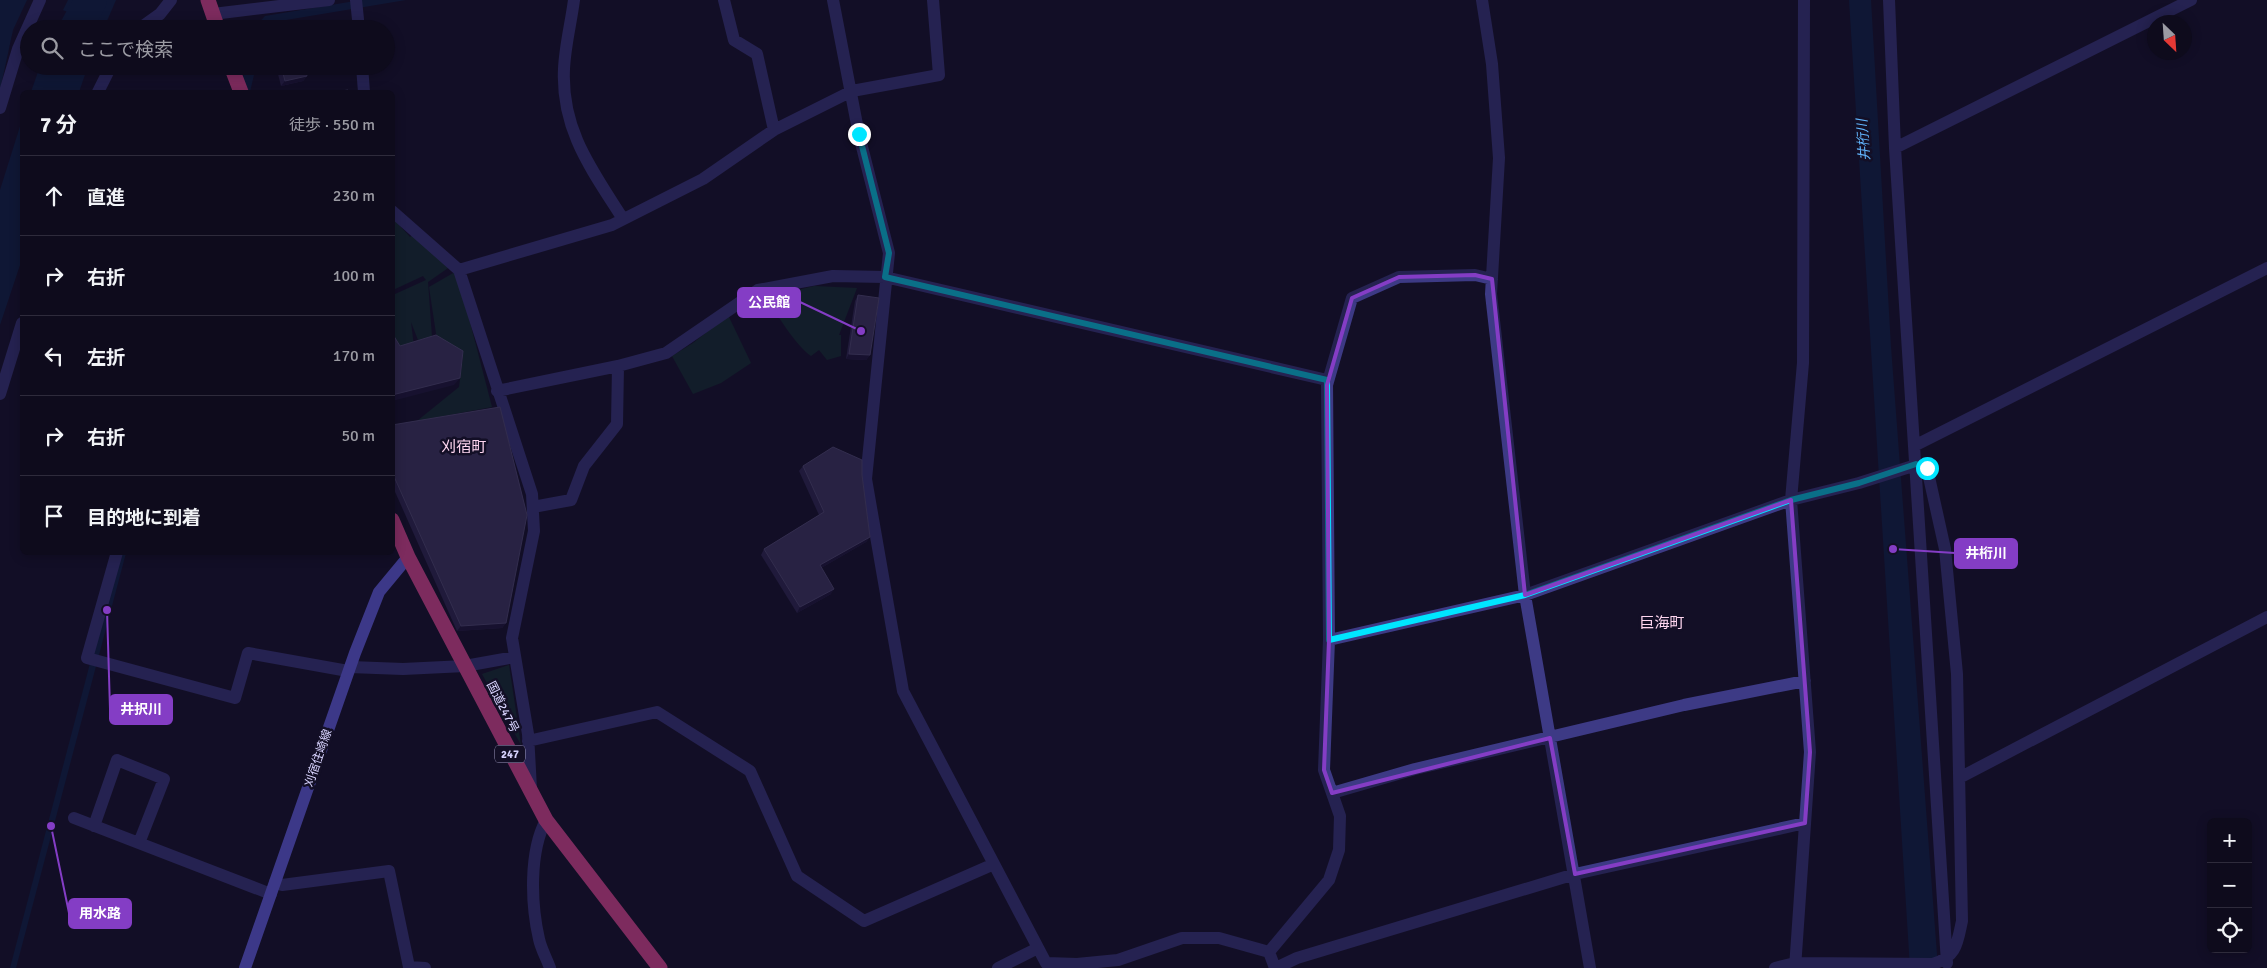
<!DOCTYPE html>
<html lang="ja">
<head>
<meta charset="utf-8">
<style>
	body { margin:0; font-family:Signika,"Noto Sans JP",sans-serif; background:#171425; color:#f1f3f6 }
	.controls { position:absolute; right:15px; bottom:15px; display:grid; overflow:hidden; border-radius:8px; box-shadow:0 2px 12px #0003 }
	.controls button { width:45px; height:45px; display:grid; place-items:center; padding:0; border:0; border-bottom:1px solid #2e2b3b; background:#0e0b1c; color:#f1f3f6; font:25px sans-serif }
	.compass { position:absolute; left:2147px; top:15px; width:45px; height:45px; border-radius:50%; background:#0e0b1c; box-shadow:0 2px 12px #0003; rotate:155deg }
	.stop { position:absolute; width:15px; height:15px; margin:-11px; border:4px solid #00e5ff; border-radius:50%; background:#fff }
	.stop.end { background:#00e5ff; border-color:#fff; box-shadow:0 1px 5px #0008 }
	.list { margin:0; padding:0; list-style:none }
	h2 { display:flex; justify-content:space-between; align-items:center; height:65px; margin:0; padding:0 20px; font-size:21px }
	h2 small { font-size:16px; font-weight:400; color:#9b9ba3 }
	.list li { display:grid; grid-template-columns:32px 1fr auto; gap:15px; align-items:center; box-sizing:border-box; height:80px; padding:0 20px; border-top:1px solid #2e2b3b }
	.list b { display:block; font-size:19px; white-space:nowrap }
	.list em { font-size:16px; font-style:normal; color:#9b9ba3 }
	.icon { flex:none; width:28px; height:28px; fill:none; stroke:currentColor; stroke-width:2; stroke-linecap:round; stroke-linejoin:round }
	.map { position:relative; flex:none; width:2267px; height:968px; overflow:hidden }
	.search { position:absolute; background:#0e0b1c; box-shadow:0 2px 12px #0003; left:20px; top:20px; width:375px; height:55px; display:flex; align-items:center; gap:12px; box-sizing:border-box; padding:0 18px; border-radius:28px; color:#9b9ba3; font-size:19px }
	.panel { position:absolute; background:#0e0b1c; box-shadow:0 2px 12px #0003; left:20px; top:90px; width:375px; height:465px; border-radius:8px }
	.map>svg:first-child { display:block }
	.green { fill:#12302f }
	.water { fill:#0c2248 }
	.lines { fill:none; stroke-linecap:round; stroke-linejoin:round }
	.river { stroke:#0c2248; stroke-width:32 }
	.street { stroke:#3d3a85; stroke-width:12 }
	.secondary { stroke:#6f6bff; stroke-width:12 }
	.highway { stroke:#ff4fa3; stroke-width:15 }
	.wall { fill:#312854 }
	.shaded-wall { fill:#1d163a }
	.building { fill:#433a66; stroke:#5a527e }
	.route { stroke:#00e5ff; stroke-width:6 }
	.marked { fill:none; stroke:#843dc5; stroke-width:4; stroke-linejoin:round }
	.labels { text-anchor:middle; stroke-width:5; stroke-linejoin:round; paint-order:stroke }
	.shield { fill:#130f26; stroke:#9e99be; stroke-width:1 }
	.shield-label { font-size:11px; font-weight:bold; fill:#d9d4ff }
	.street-label { font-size:12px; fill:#d9d4ff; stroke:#130f26 }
	.water-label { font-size:14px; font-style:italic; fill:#62b6ff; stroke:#130f26 }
	.quarter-label { font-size:15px; fill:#ffd6f0; stroke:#130f26 }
	.leader { fill:none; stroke:#843dc5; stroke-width:2 }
	.callout-dot { fill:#843dc5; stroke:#130f26; stroke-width:2 }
	.callout { fill:#843dc5; stroke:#843dc5; stroke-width:2 }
	.callout-label { font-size:14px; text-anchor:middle; font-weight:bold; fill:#fff }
</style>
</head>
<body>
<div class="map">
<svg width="2267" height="968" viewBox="0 0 2267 968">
	<rect width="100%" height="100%" fill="#130f26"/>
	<!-- green -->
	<path class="green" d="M392 217 410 237 414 234 451 266 428 282 432 337 418 340 411 322 417 372 393 351V295L426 280 423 276 393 290Z
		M455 272 458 276 492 407 417 421 459 387 463 357 437 340 429 287Z
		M814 286 857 288 839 335H841V356L827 360 819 350 811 356C795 345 779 316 765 298Z
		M728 315 751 363 721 383 693 394 672 356 693 343Z
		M509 665 521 745 482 674Z"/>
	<!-- water -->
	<path class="water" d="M0 0H27L13 30 0 90Z
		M68 0H116L104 28 63 10Z
		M361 0H406L280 21 268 29H253L265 16Z
		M1849 0H1871L1891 347 1938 968H1910Z
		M40 66H88L79 92H31Z
		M246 66H256L250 92H239Z
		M22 120V259L0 325V190Z
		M119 553H126L16 968H10Z"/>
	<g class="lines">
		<!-- river -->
		<path class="river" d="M75 29 91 0"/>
		<!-- street -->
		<path class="street" d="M356 0 359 29
			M574 0C571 23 565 46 564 69 561 130 592 170 623 219
			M724 0 734 40 757 54 774 130
			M833 0 859 135 889 253 866 479 903 691 1046 963 1077 964 1118 960 1182 938H1219L1269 952
			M1482 0 1492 64 1499 158 1491 294 1525 595 1590 968
			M1889 0 1895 148 1947 963
			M213 14 329 0
			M139 29 160 14 171 0
			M362 66 364 92
			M98 92 111 66
			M0 108 18 49 40 0
			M1895 148 2191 0
			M392 211 459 270 532 494 534 531 512 638 528 734 531 789
			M459 270 612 225 703 179 774 130 852 91 939 75 933 0
			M1327 385 1352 298 1399 277 1475 275 1492 279
			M497 391 618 366 666 353 758 290 833 276 885 277 1327 380 1329 640 1324 770 1340 816 1339 850 1329 880 1269 952 1275 968
			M0 394 22 323
			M1914 446 2267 268
			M533 507 571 500 584 466 617 424 618 366
			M117 552 87 658 235 698 248 653 348 671
			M1329 640 1525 595 1791 500 1859 483 1916 465 1927 468 1945 549 1957 674 1962 921C1957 944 1957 956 1933 964L1795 963 1775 968
			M350 667 403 669 465 666 515 657
			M528 741 657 712 750 771 797 876 864 921 994 864
			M1961 777 2267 617
			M1332 793 1415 769 1684 705 1805 681
			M74 818 271 894
			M546 820C529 852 531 904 539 939 541 949 547 959 550 968
			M94 826 117 760 164 779 139 843
			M275 882 282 885 389 871 409 967 425 968
			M998 968 1038 948
			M1276 968 1297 958 1575 874 1805 823
			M1795 968 1810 752 1791 500 1803 363 1804 0"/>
		<!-- secondary -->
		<path class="secondary" d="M245 968 355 653 379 592 408 557"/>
		<!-- highway -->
		<path class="highway" d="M208 0 218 29
			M231 66 241 92
			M392 520 408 557 546 820 660 968"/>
	</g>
	<!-- wall -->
	<path class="wall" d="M276 66H304L307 76 303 81 281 86Z
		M858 295 870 355 866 360 846 359 855 301Z
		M392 425 506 623 502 628 457 631 392 485Z
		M803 466 862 475 870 537 866 542 821 568 831 594 797 613 761 555 764 549 819 515 799 471Z"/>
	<!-- shaded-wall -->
	<path class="shaded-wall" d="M307 76 303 81 281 86 285 81Z
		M849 354 870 355 866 360 846 359Z
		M460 378 454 385 392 401V395Z
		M870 537 866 542 816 571 820 565Z
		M834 589 831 594 797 613 800 607Z
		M506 623 502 628 457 631 461 626Z"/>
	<!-- building -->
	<path class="building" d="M281 66H304L307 76 285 81Z
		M348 90V92H334Z
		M858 295 879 298 870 355 849 354Z
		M392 333 400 346 436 335 463 351 460 378 392 395Z
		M500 407 527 515 506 623 461 626 392 472V425Z
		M833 447 862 460V475L870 537 820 565 834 589 800 607 764 549 824 512 803 466Z"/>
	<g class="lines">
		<!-- route -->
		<path class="route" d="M859 134 889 253 885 277 1327 380 1329 640 1525 595 1791 500 1859 483 1916 464 1927 468"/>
	</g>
	<!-- marked area -->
	<path d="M0 0H2267V968H0ZM1475 275 1492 279 1525 595 1791 500 1810 752 1805 823 1575 874 1550 738 1332 793 1324 770 1329 640 1327 385 1352 298 1399 277Z" fill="#130f26" fill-opacity=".55" fill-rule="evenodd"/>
	<path class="marked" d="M1475 275 1492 279 1525 595 1791 500 1810 752 1805 823 1575 874 1550 738 1332 793 1324 770 1329 640 1327 385 1352 298 1399 277Z"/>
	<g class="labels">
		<!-- shield labels -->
		<rect class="shield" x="495" y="745.5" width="30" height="17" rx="4"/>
		<g class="shield-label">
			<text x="510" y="758">247</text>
		</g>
		<!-- street labels -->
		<g class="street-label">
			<text transform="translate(503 707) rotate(63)" y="4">国道247号</text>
			<text transform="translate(318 758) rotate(-71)" y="4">刈宿住崎線</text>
		</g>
		<!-- water labels -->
		<g class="water-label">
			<text transform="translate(1863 140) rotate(-94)" y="5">井桁川</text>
		</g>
		<!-- quarter labels -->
		<g class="quarter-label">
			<text x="464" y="452">刈宿町</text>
			<text x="1662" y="628">巨海町</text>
		</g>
	</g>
	<!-- callouts -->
	<path class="leader" d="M861 331L800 302M1893 549L1955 553M107 610L110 709M51 826L69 913"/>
	<g class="callout-dot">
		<circle cx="861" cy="331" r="5"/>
		<circle cx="1893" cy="549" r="5"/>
		<circle cx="107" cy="610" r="5"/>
		<circle cx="51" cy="826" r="5"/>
	</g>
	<g class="callout">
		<rect x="738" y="288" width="62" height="29" rx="5"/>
		<rect x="1955" y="539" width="62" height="29" rx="5"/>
		<rect x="110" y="695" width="62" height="29" rx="5"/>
		<rect x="69" y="899" width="62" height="29" rx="5"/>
	</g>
	<g class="callout-label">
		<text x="769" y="307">公民館</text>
		<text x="1986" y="558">井桁川</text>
		<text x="141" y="714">井択川</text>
		<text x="100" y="918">用水路</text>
	</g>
</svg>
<div class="controls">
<button>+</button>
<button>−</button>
<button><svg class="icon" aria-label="locate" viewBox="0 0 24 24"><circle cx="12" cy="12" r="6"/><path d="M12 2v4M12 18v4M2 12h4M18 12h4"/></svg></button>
</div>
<svg class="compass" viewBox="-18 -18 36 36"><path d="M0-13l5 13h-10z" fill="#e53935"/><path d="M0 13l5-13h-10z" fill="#9b9ba3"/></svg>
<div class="stop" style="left:1927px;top:468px"></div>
<div class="stop end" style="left:859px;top:134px"></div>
<div class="search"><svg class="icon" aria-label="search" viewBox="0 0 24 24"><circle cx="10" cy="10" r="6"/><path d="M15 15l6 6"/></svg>ここで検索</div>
<section class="panel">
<h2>7 分<small>徒歩 · 550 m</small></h2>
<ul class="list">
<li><svg class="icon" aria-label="ahead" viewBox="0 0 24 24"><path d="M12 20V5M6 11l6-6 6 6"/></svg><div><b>直進</b></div><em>230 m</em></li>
<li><svg class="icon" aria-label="right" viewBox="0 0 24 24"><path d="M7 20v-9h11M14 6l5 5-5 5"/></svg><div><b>右折</b></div><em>100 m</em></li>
<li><svg class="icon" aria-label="left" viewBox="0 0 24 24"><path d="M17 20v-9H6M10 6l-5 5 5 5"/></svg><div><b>左折</b></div><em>170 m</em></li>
<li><svg class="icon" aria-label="right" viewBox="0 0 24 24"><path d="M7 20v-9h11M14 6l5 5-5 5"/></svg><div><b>右折</b></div><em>50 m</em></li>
<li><svg class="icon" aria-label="arrive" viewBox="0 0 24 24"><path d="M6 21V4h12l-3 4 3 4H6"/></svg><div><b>目的地に到着</b></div></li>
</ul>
</section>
</div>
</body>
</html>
